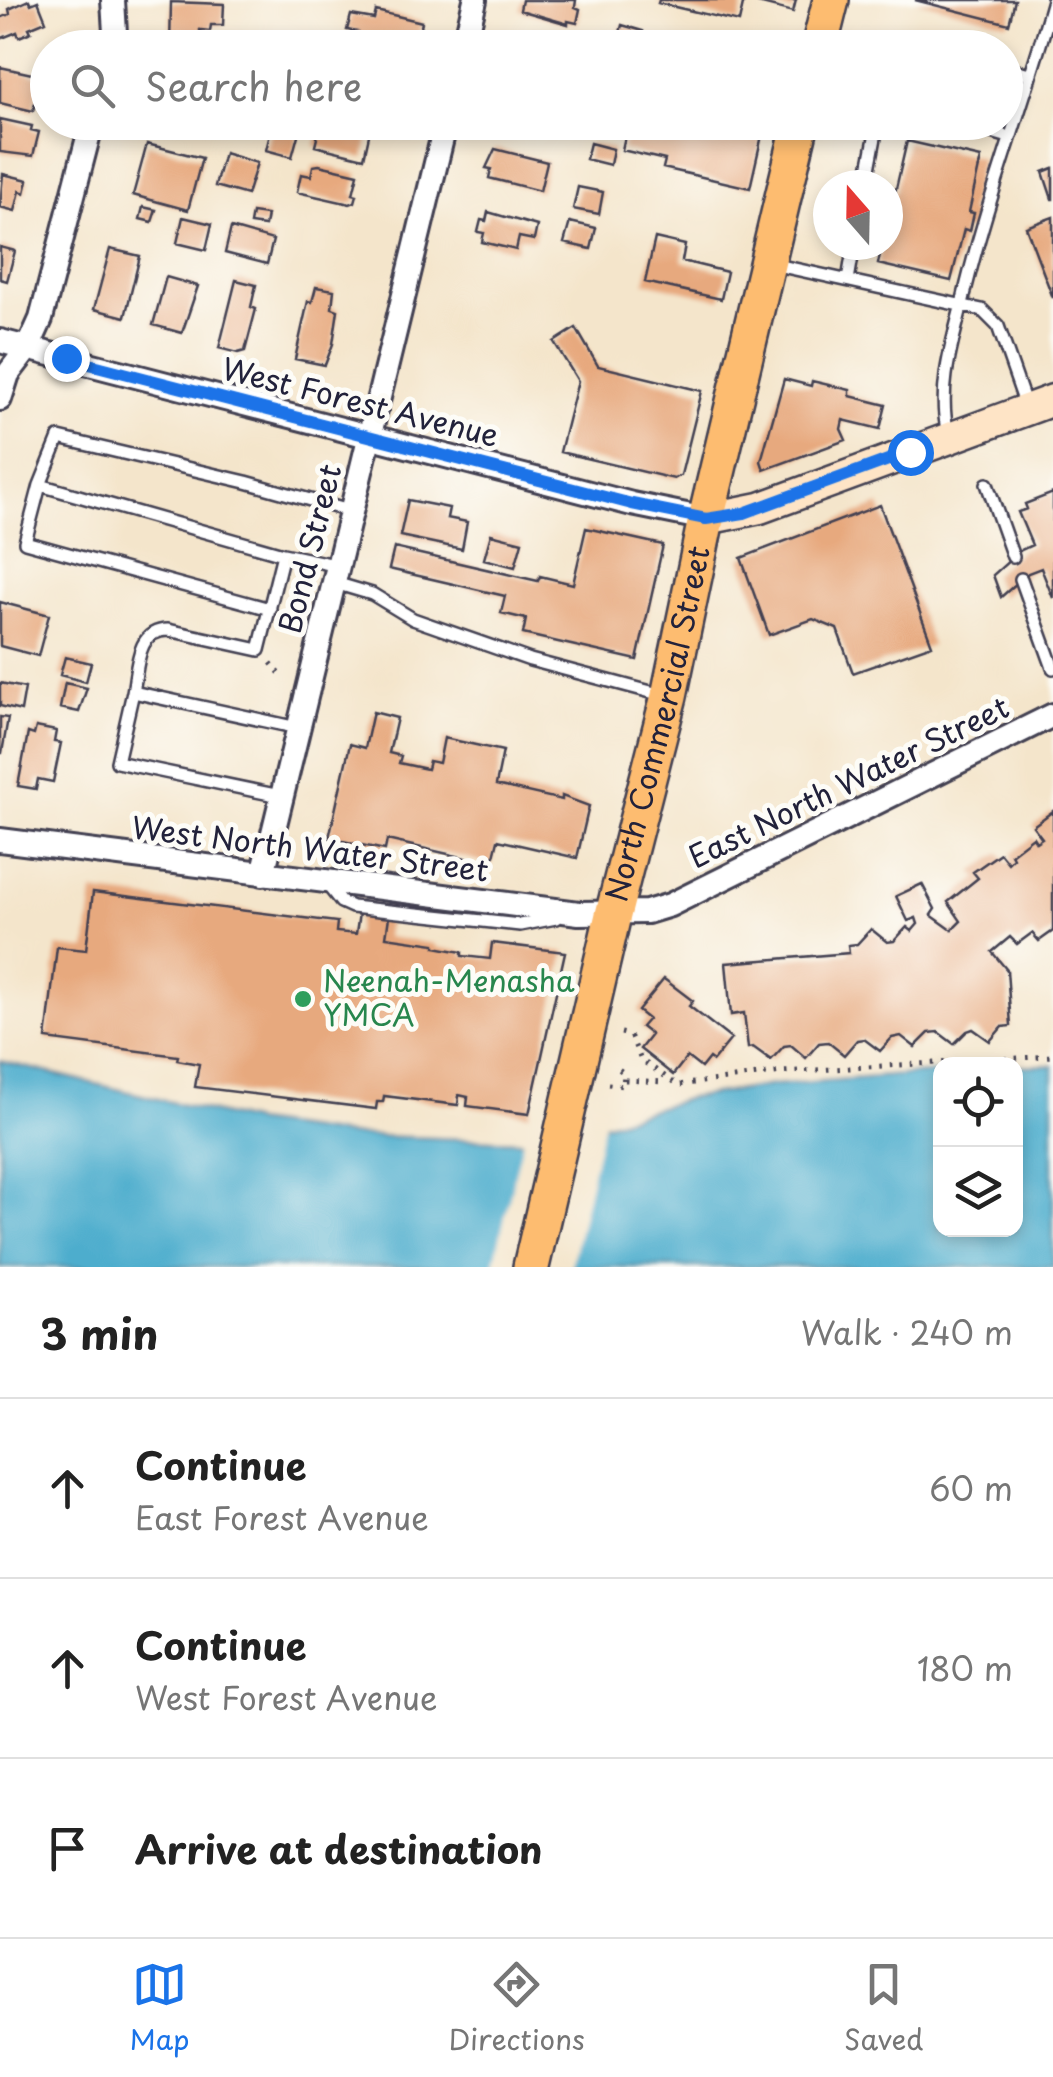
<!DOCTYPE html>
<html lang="en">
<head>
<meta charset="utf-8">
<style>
	body { margin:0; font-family:"Playpen Sans",sans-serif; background:#f6f6f6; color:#222 }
	.controls { position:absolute; right:30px; bottom:30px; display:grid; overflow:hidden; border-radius:20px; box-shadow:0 5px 15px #0003 }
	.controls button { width:90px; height:90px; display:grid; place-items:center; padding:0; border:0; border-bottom:2px solid #e0e0e0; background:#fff; color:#222; font:50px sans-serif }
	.compass { position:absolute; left:813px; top:170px; width:90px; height:90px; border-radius:50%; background:#fff; box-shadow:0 5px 15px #0003; rotate:340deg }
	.stop { position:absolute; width:30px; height:30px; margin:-22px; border:8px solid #1a73e8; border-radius:50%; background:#fff }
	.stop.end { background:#1a73e8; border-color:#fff; box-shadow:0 2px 10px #0008 }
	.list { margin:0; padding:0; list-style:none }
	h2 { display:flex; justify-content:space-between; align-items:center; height:130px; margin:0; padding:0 40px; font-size:42px }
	h2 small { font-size:32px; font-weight:400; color:#767676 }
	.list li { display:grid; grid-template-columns:65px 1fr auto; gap:30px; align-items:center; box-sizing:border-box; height:180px; padding:0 40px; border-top:2px solid #e0e0e0 }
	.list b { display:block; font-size:38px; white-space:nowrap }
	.list p { margin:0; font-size:32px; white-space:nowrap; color:#767676 }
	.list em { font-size:32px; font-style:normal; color:#767676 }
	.icon { flex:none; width:55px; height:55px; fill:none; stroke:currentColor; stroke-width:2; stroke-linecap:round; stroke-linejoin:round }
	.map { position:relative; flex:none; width:1053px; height:1267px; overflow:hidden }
	.search { position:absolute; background:#fff; box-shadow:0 5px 15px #0003; left:30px; right:30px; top:30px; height:110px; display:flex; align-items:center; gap:25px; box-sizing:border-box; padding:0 35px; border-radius:55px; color:#767676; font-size:38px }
	.sheet { height:670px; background:#fff }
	nav { display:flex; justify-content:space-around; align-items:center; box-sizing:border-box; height:140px; border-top:2px solid #e0e0e0; background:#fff; font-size:28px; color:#767676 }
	nav a { display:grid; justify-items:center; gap:5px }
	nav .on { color:#1a73e8 }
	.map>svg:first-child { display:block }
	.water { fill:#4eadcd; stroke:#386884; stroke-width:2.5 }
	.pier { fill:#f4e5cb }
	.building { fill:#e7a97e }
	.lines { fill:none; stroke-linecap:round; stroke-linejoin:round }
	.lane-casing { stroke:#423f51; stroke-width:16 }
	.street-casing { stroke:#423f51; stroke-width:28 }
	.secondary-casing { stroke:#423f51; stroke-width:35 }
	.primary-casing { stroke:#423f51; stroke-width:40 }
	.path { stroke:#423f51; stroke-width:5; stroke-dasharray:2.5 8; stroke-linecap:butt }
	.lane { stroke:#fff; stroke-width:11 }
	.street { stroke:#fff; stroke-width:22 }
	.secondary { stroke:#fee4c6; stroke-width:30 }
	.primary { stroke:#fdbc70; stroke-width:35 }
	.route { stroke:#1a73e8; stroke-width:12 }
	.leisure-dot { fill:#2e9e5b; stroke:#fdfcf7; stroke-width:4 }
	.labels { text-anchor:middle; stroke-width:10; stroke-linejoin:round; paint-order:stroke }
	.street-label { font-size:30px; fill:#22223b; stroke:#fdfcf7 }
	.leisure-label { font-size:30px; fill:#27864d; stroke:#fdfcf7; text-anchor:start }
</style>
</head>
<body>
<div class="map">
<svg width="1053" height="1267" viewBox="0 0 1053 1267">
	<rect width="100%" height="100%" fill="#fdfcf7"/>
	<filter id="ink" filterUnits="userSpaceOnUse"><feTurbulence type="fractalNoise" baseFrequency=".01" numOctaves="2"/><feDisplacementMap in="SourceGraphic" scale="20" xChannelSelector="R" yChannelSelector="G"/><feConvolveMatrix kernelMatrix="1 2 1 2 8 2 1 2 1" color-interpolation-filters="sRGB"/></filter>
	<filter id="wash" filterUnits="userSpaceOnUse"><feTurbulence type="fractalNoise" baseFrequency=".0048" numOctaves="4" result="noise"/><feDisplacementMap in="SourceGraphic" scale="40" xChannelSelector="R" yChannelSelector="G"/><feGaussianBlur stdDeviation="2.25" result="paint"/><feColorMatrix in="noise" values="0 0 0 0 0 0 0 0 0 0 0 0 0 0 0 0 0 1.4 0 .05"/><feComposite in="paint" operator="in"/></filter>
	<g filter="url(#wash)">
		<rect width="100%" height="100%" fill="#f4e5cb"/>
		<!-- water -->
		<path class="water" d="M0 1061 254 1122 348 1135 523 1141 568 1135 689 1098 773 1085 940 1072V1230H1016V1066L1053 1065V1267H0Z"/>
		<!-- pier -->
		<path class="pier" d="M605 1117 571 1267H493L524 1135 566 1130Z"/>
		<g id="blocks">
			<!-- building -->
			<path class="building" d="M29 0 31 4 38 1 46 21 29 28 31 32 19 37 17 32 0 39V18L10 14 9 9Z
				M522 0H576L575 7 580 9 577 23 568 21V24L520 10Z
				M659 0H744L739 22 658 3Z
				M746 0H796L793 12Z
				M915 0H1015L1009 24Z
				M171 2 224 4 223 25H211L210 31 200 30V48H170Z
				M376 11 422 22 416 48 358 35V32L347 30 351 15 374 19Z
				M622 25 643 31 639 48H616Z
				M300 34 323 40 321 48H296Z
				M525 39 552 46 551 48H522Z
				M0 67 41 76 33 111 0 103Z
				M0 119 32 126 31 130 39 132 33 156 0 152Z
				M273 122 300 128 292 157 266 150Z
				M321 122H355L371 126 364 158 315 146Z
				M526 122H563L560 132Z
				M628 122H765L750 188 663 168 665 160 622 150Z
				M907 141 981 158 969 212 974 213 970 231 964 229 951 281 878 264 882 245H888V191L895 193Z
				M590 143 613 149 610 165 586 159Z
				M147 144 202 158 188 210 133 195Z
				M495 149 547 162 540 191 489 178 491 169 486 168Z
				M224 153 257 163 247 195 215 186Z
				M319 165 358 174 353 194 357 195 355 202 350 204 297 192 301 174 311 176 313 166Z
				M1053 168V199H1052L1043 172Z
				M3 174 28 180 25 193 20 191 15 211 0 207Z
				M578 187 603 192 599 214 573 209Z
				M143 207 156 210 152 222 140 219Z
				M488 212 537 226 534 240 519 237 516 250 482 242 484 233 478 232 481 220 486 221Z
				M252 213 267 215 265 226 250 224Z
				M183 217 212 224 206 250 177 243Z
				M1053 217V298L1026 227Z
				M570 222 596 228 591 249 564 243Z
				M231 228 273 240 267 264 225 253Z
				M655 238 685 245 682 261 727 272 721 299 645 282Z
				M0 247 15 251 7 281 0 279Z
				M110 249 140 256 125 317 94 309Z
				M166 277 198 286 182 333 153 325Z
				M236 280 256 285 251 307 256 309 245 351 238 353 219 348Z
				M316 287 334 290 332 308 338 310 333 344 325 365 295 359 308 301 312 302Z
				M576 328 598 366 702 391 681 475 674 479 560 452 578 381 554 342Z
				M784 379 811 386 812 381 850 390V396L886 405 880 429 843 420 841 429 846 440 764 470 761 461Z
				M1053 493V598L1041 568 1028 573 1001 597 993 575 1021 550 1032 545 1018 512 1027 509 1025 504Z
				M408 500 449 508 447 518 467 522 462 549 400 536Z
				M880 505 932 645 853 673 837 629 813 619 769 635 741 558Z
				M586 528 663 545 637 660 523 634 526 619 501 613 505 596 389 569 394 548 538 581 540 576 573 584Z
				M491 534 522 542 515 567 484 559Z
				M0 602 49 615 38 656 0 646Z
				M65 657 91 663 86 682 60 675Z
				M0 683 25 688 21 711 0 706Z
				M65 683 87 688 79 712 60 708Z
				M373 712 397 718 389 753 401 756 399 763 427 769 429 761 439 763 444 738 503 751 496 785 562 800V796L589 806 577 858 498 840 492 864 387 840 385 850 329 838 350 744 365 748Z
				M0 717 8 718 2 753H0Z
				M36 727 56 731 54 742 61 743 53 782 38 779 36 789 18 786 28 733 34 735Z
				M1053 811V931L1039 941 1032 933 1017 944 1010 937 992 952 1007 970 1011 1026 1002 1027 990 1041 973 1029 967 1031 954 1044 938 1032 929 1033 915 1047 901 1036 892 1038 880 1051 864 1039 857 1040 844 1055 828 1042 819 1043 806 1058 791 1045 784 1046 771 1060 753 1047 748 1048 744 1013 731 1015 726 963 849 953 848 945 857 944 871 929 887 942 894 941 907 927 912 931 918 924 916 918 908 921 896 896 922 884 935 909 931 915 952 930 961 921 948 902 978 878 973 872 1000 853 1008 863 1013 858 1011 854 1033 837 1036 842 1042 838 1033 826Z
				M93 892 337 922 336 932 356 934 359 913 389 917 386 937 435 944V947L462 952V956L490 959 492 943 565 952 529 1114 467 1106 468 1097 459 1095 458 1105 384 1096 383 1102H377L376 1109 195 1087 199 1064 177 1060 178 1056 46 1039 57 947 86 950Z
				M664 979 693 1001 689 1006 731 1039 713 1061 709 1058 701 1068 687 1057 673 1075 640 1049 651 1035 641 1027 648 1019 638 1011Z"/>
		</g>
	</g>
	<g filter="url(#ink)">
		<use href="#blocks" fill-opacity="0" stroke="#423f51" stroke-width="2.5"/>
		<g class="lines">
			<!-- lane casing -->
			<g class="lane-casing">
				<path id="lane" d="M904 48 909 45 920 48
					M1006 68 1030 74
					M957 122 1009 137
					M866 185 878 122
					M772 264 982 310 998 326 1027 409
					M848 280 854 245
					M948 434C937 389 952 344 963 300 987 198 1025 101 1053 0
					M987 484 1013 557
					M40 485 25 542 270 609
					M283 554 40 485 59 438 246 482 353 512
					M1021 579 1053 668
					M335 583 372 594 413 619 530 660 666 696
					M133 692C138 667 136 630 168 630L259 650 283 554 339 566
					M280 796 117 762 133 692 298 728
					M326 883 341 902 352 907 520 925 556 918"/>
			</g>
			<!-- street casing -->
			<g class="street-casing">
				<path id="street" d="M111 48 115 33 113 0
					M464 48 475 0
					M0 341 632 504 706 519
					M0 399 8 374 28 348 41 319 92 122
					M0 840 579 913 647 912 670 905 1053 715
					M263 874 446 122"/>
			</g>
			<!-- secondary casing -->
			<g class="secondary-casing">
				<path id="secondary" d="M706 519 760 508 1053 400"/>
			</g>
			<!-- primary casing -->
			<g class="primary-casing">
				<g id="primary">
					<path d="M819 48 831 0"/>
					<path id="s1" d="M531 1267 613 915 669 696 706 519 801 122"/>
				</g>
			</g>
			<!-- path -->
			<path class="path" d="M271 663 281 675
				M621 1033 630 1035 641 1060 678 1085 782 1072 1053 1056
				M625 1080 666 1082
				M608 1084 623 1086 624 1073 613 1065"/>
			<!-- lane -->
			<use href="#lane" class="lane"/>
			<!-- street -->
			<use href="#street" class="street"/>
			<!-- secondary -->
			<use href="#secondary" class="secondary"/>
			<!-- primary -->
			<use href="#primary" class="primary"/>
		</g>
	</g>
	<g class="lines" filter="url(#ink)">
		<!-- route -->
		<path class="route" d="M66 358 632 504 706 519 744 513 910 452"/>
	</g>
	<!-- markers -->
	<circle class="leisure-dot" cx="303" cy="999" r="10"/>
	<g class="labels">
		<!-- street labels -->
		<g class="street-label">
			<text transform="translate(360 403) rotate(14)" y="10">West Forest Avenue</text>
			<text transform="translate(311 549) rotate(-76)" y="10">Bond Street</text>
			<text dy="10" stroke="none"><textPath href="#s1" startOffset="558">North Commercial Street</textPath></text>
			<text transform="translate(849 783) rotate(-26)" y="10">East North Water Street</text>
			<text transform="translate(310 850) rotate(7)" y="10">West North Water Street</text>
		</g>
		<!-- leisure labels -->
		<g class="leisure-label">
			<text x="323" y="992">Neenah-Menasha<tspan x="323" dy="34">YMCA</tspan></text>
		</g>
	</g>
</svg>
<div class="controls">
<button><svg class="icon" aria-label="locate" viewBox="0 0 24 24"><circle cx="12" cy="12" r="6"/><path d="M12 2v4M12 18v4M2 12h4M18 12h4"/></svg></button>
<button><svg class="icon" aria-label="layers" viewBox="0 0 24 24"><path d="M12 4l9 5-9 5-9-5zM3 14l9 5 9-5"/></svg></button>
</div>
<svg class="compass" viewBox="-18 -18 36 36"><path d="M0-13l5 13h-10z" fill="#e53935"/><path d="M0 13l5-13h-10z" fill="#767676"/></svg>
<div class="stop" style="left:910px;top:452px"></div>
<div class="stop end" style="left:66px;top:358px"></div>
<div class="search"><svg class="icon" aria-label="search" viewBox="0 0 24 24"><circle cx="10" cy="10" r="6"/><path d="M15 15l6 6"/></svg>Search here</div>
</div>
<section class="sheet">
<h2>3 min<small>Walk · 240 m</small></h2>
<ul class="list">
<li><svg class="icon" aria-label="ahead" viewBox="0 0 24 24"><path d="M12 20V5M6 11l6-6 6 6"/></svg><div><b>Continue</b><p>East Forest Avenue</p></div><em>60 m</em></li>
<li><svg class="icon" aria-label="ahead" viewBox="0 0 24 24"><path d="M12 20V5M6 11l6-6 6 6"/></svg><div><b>Continue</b><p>West Forest Avenue</p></div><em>180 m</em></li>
<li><svg class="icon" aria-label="arrive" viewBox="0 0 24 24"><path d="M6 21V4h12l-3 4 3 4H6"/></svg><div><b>Arrive at destination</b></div></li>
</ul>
</section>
<nav>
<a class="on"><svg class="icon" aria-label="map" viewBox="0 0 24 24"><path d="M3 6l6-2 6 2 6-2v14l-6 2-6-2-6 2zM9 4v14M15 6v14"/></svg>Map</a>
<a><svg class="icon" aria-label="directions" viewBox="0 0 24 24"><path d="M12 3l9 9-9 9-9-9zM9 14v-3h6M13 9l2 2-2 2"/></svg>Directions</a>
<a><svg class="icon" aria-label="saved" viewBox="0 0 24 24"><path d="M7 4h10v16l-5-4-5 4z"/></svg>Saved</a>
</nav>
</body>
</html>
